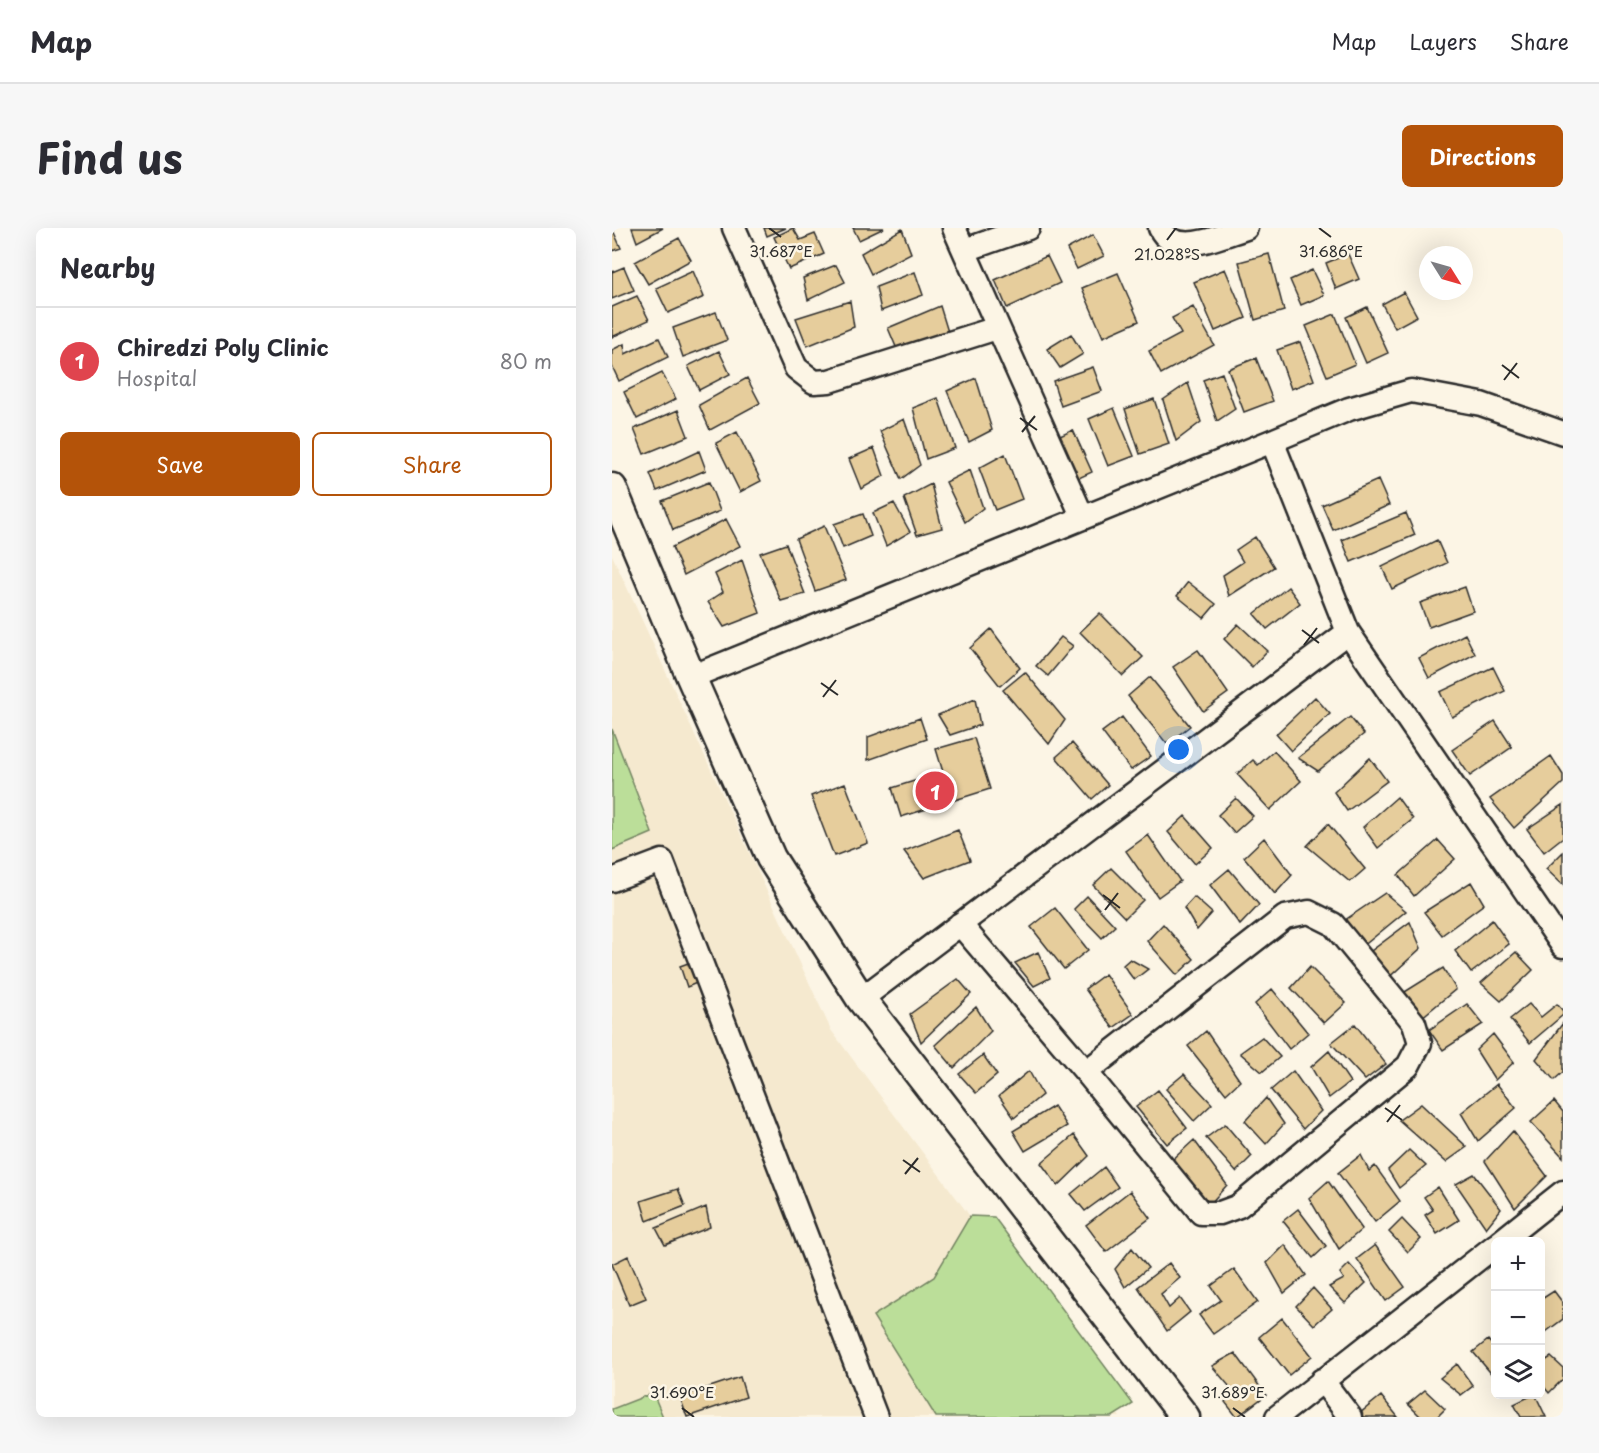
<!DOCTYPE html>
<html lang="en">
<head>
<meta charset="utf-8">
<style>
	body { margin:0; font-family:"Playpen Sans",sans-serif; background:#f7f7f7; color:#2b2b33 }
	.controls { position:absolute; right:18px; bottom:18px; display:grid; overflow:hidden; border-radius:9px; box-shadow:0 6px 24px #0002 }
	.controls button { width:54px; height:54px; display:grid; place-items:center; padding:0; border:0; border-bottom:2px solid #e1e1e2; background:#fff; color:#2b2b33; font:30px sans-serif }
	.compass { position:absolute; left:807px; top:18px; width:54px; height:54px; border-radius:50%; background:#fff; box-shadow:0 6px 24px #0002; rotate:127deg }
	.you { position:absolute; left:567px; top:522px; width:21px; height:21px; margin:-15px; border:4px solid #fff; border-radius:50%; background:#1a73e8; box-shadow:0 0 0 9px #1a73e833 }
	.badge { display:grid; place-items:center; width:39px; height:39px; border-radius:50%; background:#b45309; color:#fff; font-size:20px; font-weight:700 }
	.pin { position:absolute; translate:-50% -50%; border:3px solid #fff; box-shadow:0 2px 6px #0006 }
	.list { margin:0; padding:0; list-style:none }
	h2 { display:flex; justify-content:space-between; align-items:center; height:78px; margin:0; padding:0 24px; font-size:26px }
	h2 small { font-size:20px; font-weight:400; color:#7c7c81 }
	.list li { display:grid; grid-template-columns:39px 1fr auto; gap:18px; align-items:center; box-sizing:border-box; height:108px; padding:0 24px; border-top:2px solid #e1e1e2 }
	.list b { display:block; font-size:22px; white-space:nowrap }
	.list p { margin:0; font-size:20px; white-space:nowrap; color:#7c7c81 }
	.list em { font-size:20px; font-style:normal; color:#7c7c81 }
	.actions { display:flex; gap:12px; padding:18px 24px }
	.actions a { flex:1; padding:14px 0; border:2px solid #b45309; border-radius:9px; text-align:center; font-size:21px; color:#b45309 }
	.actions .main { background:#b45309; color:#fff }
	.icon { flex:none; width:33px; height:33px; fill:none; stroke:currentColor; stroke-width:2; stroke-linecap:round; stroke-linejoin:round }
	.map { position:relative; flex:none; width:951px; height:1189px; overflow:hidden; border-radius:9px }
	header { display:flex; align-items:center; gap:36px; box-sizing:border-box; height:84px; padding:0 30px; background:#fff; border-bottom:2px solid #e1e1e2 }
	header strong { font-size:28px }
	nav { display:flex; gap:33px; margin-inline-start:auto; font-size:21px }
	.intro { display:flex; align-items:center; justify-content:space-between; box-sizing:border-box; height:144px; padding:0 36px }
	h1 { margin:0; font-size:42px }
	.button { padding:15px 27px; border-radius:9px; background:#b45309; color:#fff; font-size:21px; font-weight:700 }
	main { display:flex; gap:36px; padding:0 36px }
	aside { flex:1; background:#fff; border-radius:9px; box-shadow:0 6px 24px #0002 }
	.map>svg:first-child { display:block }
	.built { fill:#f5e9cf }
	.green { fill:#bbde99; stroke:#738462; stroke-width:1.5 }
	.building { fill:#e6cd9c; stroke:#2b2b2b; stroke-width:1.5 }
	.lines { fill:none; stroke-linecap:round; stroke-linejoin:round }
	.minor-casing { stroke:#2b2b2b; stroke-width:27 }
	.tertiary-casing { stroke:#2b2b2b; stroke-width:33 }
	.minor { stroke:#fcf5e5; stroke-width:22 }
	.tertiary { stroke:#fcf5e5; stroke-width:28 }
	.ticks { fill:none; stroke:#2b2b2b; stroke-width:2 }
	.ticks-label { font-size:15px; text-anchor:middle; fill:#2b2b2b; stroke:#fcf5e5; stroke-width:5; stroke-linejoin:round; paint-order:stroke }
</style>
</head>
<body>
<header>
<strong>Map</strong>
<nav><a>Map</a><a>Layers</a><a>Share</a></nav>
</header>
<div class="intro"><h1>Find us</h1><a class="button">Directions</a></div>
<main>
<aside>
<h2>Nearby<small></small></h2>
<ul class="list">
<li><span class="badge" style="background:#e0444e">1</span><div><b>Chiredzi Poly Clinic</b><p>Hospital</p></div><em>80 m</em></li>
</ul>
<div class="actions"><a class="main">Save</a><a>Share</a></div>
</aside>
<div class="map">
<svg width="951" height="1189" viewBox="0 0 951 1189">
	<rect width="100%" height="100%" fill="#fcf5e5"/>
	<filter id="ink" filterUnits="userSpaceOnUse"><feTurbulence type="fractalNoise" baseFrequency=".0167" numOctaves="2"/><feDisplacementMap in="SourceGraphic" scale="12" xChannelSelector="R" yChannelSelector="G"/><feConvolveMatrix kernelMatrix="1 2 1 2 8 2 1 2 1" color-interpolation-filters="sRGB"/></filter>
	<g filter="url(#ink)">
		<!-- built -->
		<path class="built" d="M0 327 219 802 508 1189H0Z"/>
		<!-- green -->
		<path class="green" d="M0 501 40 605 0 622Z
			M358 988 382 989 521 1176 500 1189H324L261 1088 322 1049Z
			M41 1165 51 1189H0V1181Z"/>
		<!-- building -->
		<path class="building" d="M0 0 9 20 0 23Z
			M20 0H51L25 14Z
			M152 0H174L155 8Z
			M181 0 188 12 203 6 212 26 177 41 162 9Z
			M241 0H272L247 12Z
			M290 1 299 25 259 46 249 25Z
			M481 7 492 28 465 41 455 21Z
			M67 10 79 32 36 56 23 34Z
			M657 26 672 83 643 92 627 34Z
			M736 26 747 51 724 61 714 35Z
			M435 28 448 55 395 80 383 52Z
			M224 37 233 54 196 72 191 50Z
			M12 39 22 62 0 71V44Z
			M613 41 634 90 603 103 582 54Z
			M700 42 712 67 689 77 678 52Z
			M81 43 92 69 56 85 44 60Z
			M303 44 311 67 269 83 264 59Z
			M506 45 527 93 491 109 470 60Z
			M792 64 805 88 783 100 770 76Z
			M25 68 37 92 0 109V79Z
			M238 73 242 99 195 118 184 90Z
			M328 78 336 104 287 126 276 100Z
			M581 79 602 117 549 146 537 123 569 106 560 90Z
			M755 79 776 125 754 135 734 89Z
			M104 84 115 112 71 129 61 100Z
			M723 86 743 136 715 148 694 98Z
			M459 106 471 126 448 140 435 121Z
			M47 110 56 129 7 153 0 138V122L12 116 13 126Z
			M688 114 702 152 679 161 665 122Z
			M107 123 118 146 87 162 76 138Z
			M644 130 661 173 632 184 616 141Z
			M481 139 490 163 449 178 441 153Z
			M50 145 64 171 25 191 12 164Z
			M610 145 623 181 605 193 591 152Z
			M135 150 148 175 98 202 87 177Z
			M364 150 380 202 357 214 335 163Z
			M576 155 589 194 564 213 551 172Z
			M326 170 343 220 314 231 301 180Z
			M542 171 557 216 528 226 513 181Z
			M502 180 522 228 496 238 477 191Z
			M66 182 76 208 32 226 22 201Z
			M292 191 308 237 289 251 268 203Z
			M461 202 480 244 456 255 437 213Z
			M125 204 149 253 128 264 104 215Z
			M262 220 272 248 249 261 237 231Z
			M87 223 94 242 45 263 38 246Z
			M393 226 410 271 383 282 367 240Z
			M358 242 371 280 353 294 334 254Z
			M766 252 777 277 721 302 710 277Z
			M97 254 108 283 61 302 50 273Z
			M319 256 330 300 305 307 292 270Z
			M282 275 298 304 274 318 261 285Z
			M794 285 803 307 739 334 730 312Z
			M251 286 259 308 231 320 222 296Z
			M114 291 128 318 72 347 60 319Z
			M212 298 234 352 203 363 184 311Z
			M643 309 662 339 617 368 611 347 631 334 624 322Z
			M825 312 835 335 780 361 770 339Z
			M174 316 193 366 169 373 148 325Z
			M130 332 148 385 112 399 96 374 111 364 103 346Z
			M576 354 604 376 592 390 565 368Z
			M676 359 688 375 655 401 642 386Z
			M853 359 861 383 817 399 808 375Z
			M488 385 531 429 511 448 468 404Z
			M626 396 655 423 640 439 612 411Z
			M379 401 408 440 388 458 358 420Z
			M853 406 863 426 817 450 807 430Z
			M449 409 461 418 436 448 424 438Z
			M586 422 616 465 591 483 561 439Z
			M881 439 893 463 840 489 828 464Z
			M413 444 453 492 437 516 391 462Z
			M538 449 578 498 555 516 516 468Z
			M703 469 718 486 679 523 664 506Z
			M363 471 368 497 338 507 326 487Z
			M510 489 539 528 519 542 490 504Z
			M738 489 752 506 706 543 686 530Z
			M308 490 315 511 256 532V509Z
			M883 493 900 519 858 548 840 522Z
			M362 510 378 561 289 589 280 560 331 544 324 521Z
			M460 515 496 557 480 571 444 529Z
			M662 523 689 553 658 582 625 546 641 532 646 537Z
			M939 528 951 547V555L902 600 878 571Z
			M758 530 775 553 735 583 722 564Z
			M233 555 256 615 222 628 199 568Z
			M785 569 801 591 766 620 751 599Z
			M624 570 641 588 622 605 606 587Z
			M951 577V609L932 624 915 601Z
			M573 588 601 620 583 636 556 604Z
			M716 596 753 641 738 654 695 618Z
			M346 602 358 632 312 650 292 623Z
			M536 607 568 653 546 669 514 623Z
			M652 610 680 647 663 666 632 629Z
			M826 612 843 631 802 668 786 647Z
			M951 624V657L934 641Z
			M499 640 531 672 513 690 481 657Z
			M617 641 647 677 628 697 598 657Z
			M859 654 872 676 830 707 812 684Z
			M773 665 794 683 750 719 727 696Z
			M475 668 503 698 490 710 462 681Z
			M582 669 600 685 585 702 572 680Z
			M443 680 476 722 452 741 419 699Z
			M880 692 897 716 859 745 843 723Z
			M798 694 809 720 773 753 755 726Z
			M551 696 582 731 565 747 535 713Z
			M426 724 438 750 422 758 403 735Z
			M904 724 921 742 889 773 869 755Z
			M518 731 536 741 522 752 511 737Z
			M79 734 87 754 75 759 68 738Z
			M698 739 734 775 712 795 679 760Z
			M831 740 844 761 809 790 788 767Z
			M493 746 521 786 501 800 473 761Z
			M346 751 359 766 309 814 298 786Z
			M660 761 696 805 677 821 643 776Z
			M855 776 871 796 831 822 817 802Z
			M917 776 929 789 945 776 951 783V787L918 815 898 791Z
			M364 779 379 803 342 840 323 817Z
			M951 795V844L942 852 924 831Z
			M743 796 774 836 753 852 719 815Z
			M594 803 628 853 614 866 576 818Z
			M881 806 902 834 883 852 864 822Z
			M650 809 668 829 650 844 628 825Z
			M717 823 738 854 717 870 699 839Z
			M371 827 385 847 364 865 347 846Z
			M417 843 430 867 402 890 387 868Z
			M681 843 709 883 691 901 659 862Z
			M572 846 600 876 582 893 554 861Z
			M885 856 904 880 866 913 849 885Z
			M546 862 575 900 555 916 524 879Z
			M654 870 672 896 654 916 633 893Z
			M942 873 951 884V929L919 894Z
			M809 876 855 919 834 934 787 892Z
			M442 878 455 898 413 923 401 903Z
			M613 896 640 928 624 944 594 910Z
			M901 903 935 948 903 980 873 933Z
			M462 907 477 928 446 958 429 935Z
			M582 912 615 957 597 977 559 933Z
			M797 922 814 938 787 960 776 942Z
			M749 927 757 943 763 938 788 973 763 994 726 945Z
			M492 939 506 959 473 983 459 966Z
			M862 946 889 981 874 1000 844 956Z
			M716 953 750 1001 727 1021 697 970Z
			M826 959 847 992 825 1006 813 987 821 982 812 969Z
			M66 961 73 978 35 993 29 973Z
			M518 963 538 990 494 1024 474 997Z
			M94 979 98 999 53 1017 44 1000Z
			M686 981 714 1018 701 1030 671 993Z
			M790 991 809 1011 796 1024 777 1004Z
			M673 1017 694 1047 672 1065 655 1035Z
			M763 1017 793 1059 774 1073 745 1031Z
			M520 1020 536 1040 513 1059 503 1041Z
			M16 1028 34 1070 17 1077 0 1036Z
			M557 1035 568 1050 549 1066 557 1080 568 1070 578 1084 555 1103 526 1059Z
			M737 1036 754 1055 733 1075 717 1059 732 1051 728 1045Z
			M622 1041 646 1074 601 1106 587 1087 609 1072 599 1058Z
			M701 1060 720 1081 702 1097 684 1078Z
			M942 1063 951 1075V1091L931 1106 928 1102V1072Z
			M670 1090 700 1128 677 1147 647 1109Z
			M876 1112 884 1122 883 1150 861 1124Z
			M623 1125 654 1167 625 1189 613 1174 624 1166 600 1138Z
			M939 1129 951 1140V1151L937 1165 928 1154V1136Z
			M845 1136 861 1158 849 1167 828 1150Z
			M128 1149 134 1169 75 1189 68 1169Z
			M813 1162 833 1181 825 1189H809L796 1176Z
			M923 1166 934 1189H909L902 1176Z
			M769 1168 786 1189H749L747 1186Z"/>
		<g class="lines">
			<!-- minor casing -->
			<g class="minor-casing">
				<path id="minor" d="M122 0 184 140 202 154 217 153 385 100
					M342 0 471 290
					M548 0C563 31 610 7 634 0
					M353 22 416 0
					M660 213 737 181 799 163 869 176 951 205
					M79 449 660 213 736 404 951 718
					M0 652 50 633 264 1189
					M348 696 474 844 589 985H608L627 978 796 838 808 815 802 795 721 696 697 684 673 689 474 844
					M249 771 736 404
					M888 1014 951 964
					M710 1152 738 1189
					M665 1189 884 1017"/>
			</g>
			<!-- tertiary casing -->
			<g class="tertiary-casing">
				<path id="tertiary" d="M0 260 79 449 159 630 249 771 573 1189"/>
			</g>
			<!-- minor -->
			<use href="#minor" class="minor"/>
			<!-- tertiary -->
			<use href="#tertiary" class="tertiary"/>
		</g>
	</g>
	<!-- ticks -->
	<path class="ticks" d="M157 0 169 9M707 0 719 9M555 12 564 0M890 137 907 150M892 152 905 135M408 190 425 202M410 204 423 188M690 402 707 415M692 417 705 400M209 455 226 467M211 469 224 452M491 667 508 680M493 682 506 665M773 880 790 892M775 894 788 877M291 932 308 944M293 946 306 930M70 1180 82 1189M621 1180 633 1189"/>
	<g class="ticks-label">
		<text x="169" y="29">31.687°E</text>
		<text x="719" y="29">31.686°E</text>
		<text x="555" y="32">21.028°S</text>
		<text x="70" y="1170">31.690°E</text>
		<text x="621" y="1170">31.689°E</text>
	</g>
</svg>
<div class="controls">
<button>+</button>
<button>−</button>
<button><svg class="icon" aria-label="layers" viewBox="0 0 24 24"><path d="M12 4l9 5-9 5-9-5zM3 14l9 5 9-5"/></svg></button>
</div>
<svg class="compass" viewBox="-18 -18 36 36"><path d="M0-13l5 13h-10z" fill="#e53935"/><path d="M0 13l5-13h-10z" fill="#7c7c81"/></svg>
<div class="you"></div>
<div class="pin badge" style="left:323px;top:563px;background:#e0444e">1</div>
</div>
</main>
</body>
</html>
